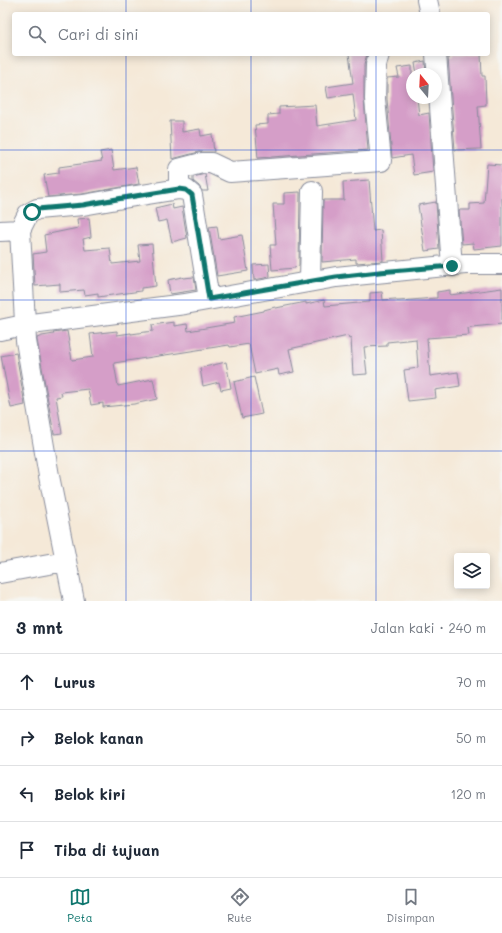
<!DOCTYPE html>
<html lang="id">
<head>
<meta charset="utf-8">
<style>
	body { margin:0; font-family:Mali,sans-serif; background:#f2f2f3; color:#1f2937 }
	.controls { position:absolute; right:12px; bottom:12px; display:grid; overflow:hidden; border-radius:4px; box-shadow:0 2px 10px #0003 }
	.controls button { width:36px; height:36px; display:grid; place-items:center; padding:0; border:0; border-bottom:1px solid #e0e1e3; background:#fff; color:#1f2937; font:20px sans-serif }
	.compass { position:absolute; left:406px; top:68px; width:36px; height:36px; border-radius:50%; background:#fff; box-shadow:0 2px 10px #0003; rotate:342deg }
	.stop { position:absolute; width:12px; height:12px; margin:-9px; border:3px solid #0f766e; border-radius:50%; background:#fff }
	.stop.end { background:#0f766e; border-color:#fff; box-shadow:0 1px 4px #0008 }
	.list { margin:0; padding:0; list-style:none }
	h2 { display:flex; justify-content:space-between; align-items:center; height:52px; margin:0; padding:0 16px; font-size:17px }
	h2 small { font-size:13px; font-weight:400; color:#747a83 }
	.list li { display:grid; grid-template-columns:26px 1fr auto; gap:12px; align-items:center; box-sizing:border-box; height:56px; padding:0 16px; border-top:1px solid #e0e1e3 }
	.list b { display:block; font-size:15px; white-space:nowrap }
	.list em { font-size:13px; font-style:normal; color:#747a83 }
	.icon { flex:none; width:22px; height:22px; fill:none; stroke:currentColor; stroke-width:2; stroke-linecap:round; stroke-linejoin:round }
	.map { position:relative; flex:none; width:502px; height:601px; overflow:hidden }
	.search { position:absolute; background:#fff; box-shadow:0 2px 10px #0003; left:12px; right:12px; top:12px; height:44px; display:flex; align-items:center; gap:10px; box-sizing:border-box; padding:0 14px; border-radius:4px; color:#747a83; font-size:15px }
	.sheet { height:276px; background:#fff }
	nav { display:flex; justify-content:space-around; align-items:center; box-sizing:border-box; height:56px; border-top:1px solid #e0e1e3; background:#fff; font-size:11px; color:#747a83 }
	nav a { display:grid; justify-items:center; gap:2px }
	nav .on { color:#0f766e }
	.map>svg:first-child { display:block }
	.building { fill:#d59ec8 }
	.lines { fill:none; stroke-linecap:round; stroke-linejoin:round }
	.minor-casing { stroke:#888c9b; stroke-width:22 }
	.minor { stroke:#fff; stroke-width:20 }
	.route { stroke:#0f766e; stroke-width:5 }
	.grid { fill:none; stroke:#1d4ed8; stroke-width:1; stroke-opacity:0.55 }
</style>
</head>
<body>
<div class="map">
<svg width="502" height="601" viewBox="0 0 502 601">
	<rect width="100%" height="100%" fill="#f6f6f2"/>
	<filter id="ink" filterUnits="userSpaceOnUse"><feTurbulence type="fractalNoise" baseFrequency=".025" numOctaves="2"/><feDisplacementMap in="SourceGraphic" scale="8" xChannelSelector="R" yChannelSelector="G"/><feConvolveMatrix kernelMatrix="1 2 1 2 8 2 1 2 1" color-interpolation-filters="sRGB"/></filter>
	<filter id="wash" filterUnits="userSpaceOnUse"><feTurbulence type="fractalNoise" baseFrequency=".012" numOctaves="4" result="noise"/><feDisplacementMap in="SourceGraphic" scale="16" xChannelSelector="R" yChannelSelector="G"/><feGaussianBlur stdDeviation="0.9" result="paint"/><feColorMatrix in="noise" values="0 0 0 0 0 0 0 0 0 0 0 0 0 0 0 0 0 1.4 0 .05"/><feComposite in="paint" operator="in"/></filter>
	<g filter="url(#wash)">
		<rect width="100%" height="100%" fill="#f5e9d8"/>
		<g id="blocks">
			<!-- building -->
			<path class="building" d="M349 54H367L364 65V99L368 150 258 158 255 125 268 124V115L279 114V107L315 105 317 126 356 120 353 94 328 98 326 87 353 83Z
				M453 54H481L482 76H485L486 105 478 106 481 149 455 150 448 57 453 56Z
				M425 61 426 74H417L415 63Z
				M412 66V98H417L419 115 429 113 433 172 414 175 411 155 392 158 387 99V78L399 77 397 68Z
				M170 121H182V132L200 129 201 136 212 134 214 152H199L172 159Z
				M111 150 114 170 136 167 139 184 82 194 48 197 44 175 59 173V167L102 161 100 152Z
				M487 164 502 165V246L474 249 473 243 462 244 459 210H470V204L484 203Z
				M205 174 208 191H202L199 186 193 181V177Z
				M369 180 373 231 381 230 383 261 356 263V259L322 262 323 200H344L343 182Z
				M300 192 299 266 294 267 295 268 272 270 270 245H276L273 204H284V193Z
				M436 202 439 249 425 251 418 205Z
				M172 204 173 209 182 207 187 238 172 242 167 220 158 222 155 208Z
				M89 218 91 237 83 239 85 250 110 248 112 264 140 261 138 245 152 244 156 286 141 288V291L98 297V293L85 295 84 290 60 292V284L35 286 33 254 46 252 44 235 78 228 77 219Z
				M217 226 219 239 242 235 248 271 217 276 209 227Z
				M269 264 270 277 254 280 253 265Z
				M182 277 183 278 194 277 196 290 170 294 168 280Z
				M502 288V324L472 327 468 328 469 335 427 338 430 376 458 372 460 386 435 390 436 398 408 401 404 370 418 368 416 339 387 342V346L364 347 367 374 353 375 351 338 349 339 348 336 289 349 294 372 279 375 278 369 255 374 249 344 230 347 229 345 114 363 118 386 153 379 157 399 134 404 103 407V403L91 405 88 389 61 392 62 396 56 397 62 433 54 434 37 340V338L42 336 54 334 53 333 67 331 72 360 93 357 90 334 117 331V335L131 333V334L153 331 152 325 174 322V326L187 324 188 331 235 323 234 317 264 311V310L275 307 276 308 306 302V304L324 300 325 306 370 302V293L382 292 383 300 396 299 397 301 437 298V292L450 290V295Z
				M16 353 25 405 11 408 1 356Z
				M226 362 231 388 221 390 219 382 203 386 200 368Z
				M254 377 262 414 242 418 234 382Z"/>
		</g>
	</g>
	<g filter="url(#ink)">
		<use href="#blocks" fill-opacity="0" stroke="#888c9b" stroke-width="1"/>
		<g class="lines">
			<!-- minor casing -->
			<g class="minor-casing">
				<path id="minor" d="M427 0 430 14
					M436 54 452 266
					M179 189V169L202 163H211L230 172 381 161 375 99 376 65 379 54
					M0 231 20 230
					M310 281 312 191
					M0 330 24 325 185 304 336 277 465 264H502
					M0 573 65 561
					M74 601 49 476 26 341 20 230 28 214 37 209 83 205 123 198 179 189 186 190 192 195 209 299"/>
			</g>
			<!-- minor -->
			<use href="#minor" class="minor"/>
		</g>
	</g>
	<g class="lines" filter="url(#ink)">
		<!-- route -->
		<path class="route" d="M32 212 37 209 83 205 123 198 179 189 186 190 192 195 209 299 336 277 379 272 452 266"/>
	</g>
	<!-- grid -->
	<path class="grid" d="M126 0V14M251 0V14M376 0V14M126 54V601M251 54V601M376 54V601M0 150H502M0 300H502M0 451H502"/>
</svg>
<div class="controls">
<button><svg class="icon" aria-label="layers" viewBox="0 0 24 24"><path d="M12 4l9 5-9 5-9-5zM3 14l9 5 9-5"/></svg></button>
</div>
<svg class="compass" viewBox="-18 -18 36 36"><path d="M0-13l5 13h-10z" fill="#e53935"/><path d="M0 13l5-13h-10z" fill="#747a83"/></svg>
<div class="stop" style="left:32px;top:212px"></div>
<div class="stop end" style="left:452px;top:266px"></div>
<div class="search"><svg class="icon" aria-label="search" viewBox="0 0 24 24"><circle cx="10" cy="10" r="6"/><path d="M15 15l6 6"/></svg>Cari di sini</div>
</div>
<section class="sheet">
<h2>3 mnt<small>Jalan kaki · 240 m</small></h2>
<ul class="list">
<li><svg class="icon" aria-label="ahead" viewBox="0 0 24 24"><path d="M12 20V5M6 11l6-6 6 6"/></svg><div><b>Lurus</b></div><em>70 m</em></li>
<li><svg class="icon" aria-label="right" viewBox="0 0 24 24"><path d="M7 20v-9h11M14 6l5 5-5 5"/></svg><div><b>Belok kanan</b></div><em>50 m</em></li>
<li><svg class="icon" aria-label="left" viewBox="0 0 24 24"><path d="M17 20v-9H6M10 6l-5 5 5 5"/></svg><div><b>Belok kiri</b></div><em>120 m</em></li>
<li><svg class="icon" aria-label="arrive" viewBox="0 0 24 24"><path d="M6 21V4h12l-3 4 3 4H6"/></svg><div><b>Tiba di tujuan</b></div></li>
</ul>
</section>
<nav>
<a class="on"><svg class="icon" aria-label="map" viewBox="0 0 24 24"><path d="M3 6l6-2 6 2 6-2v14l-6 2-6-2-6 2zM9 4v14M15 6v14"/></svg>Peta</a>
<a><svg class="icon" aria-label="directions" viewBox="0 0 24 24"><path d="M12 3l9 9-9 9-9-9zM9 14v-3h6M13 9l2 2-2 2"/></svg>Rute</a>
<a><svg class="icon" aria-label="saved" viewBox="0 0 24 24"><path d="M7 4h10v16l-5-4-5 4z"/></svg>Disimpan</a>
</nav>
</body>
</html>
